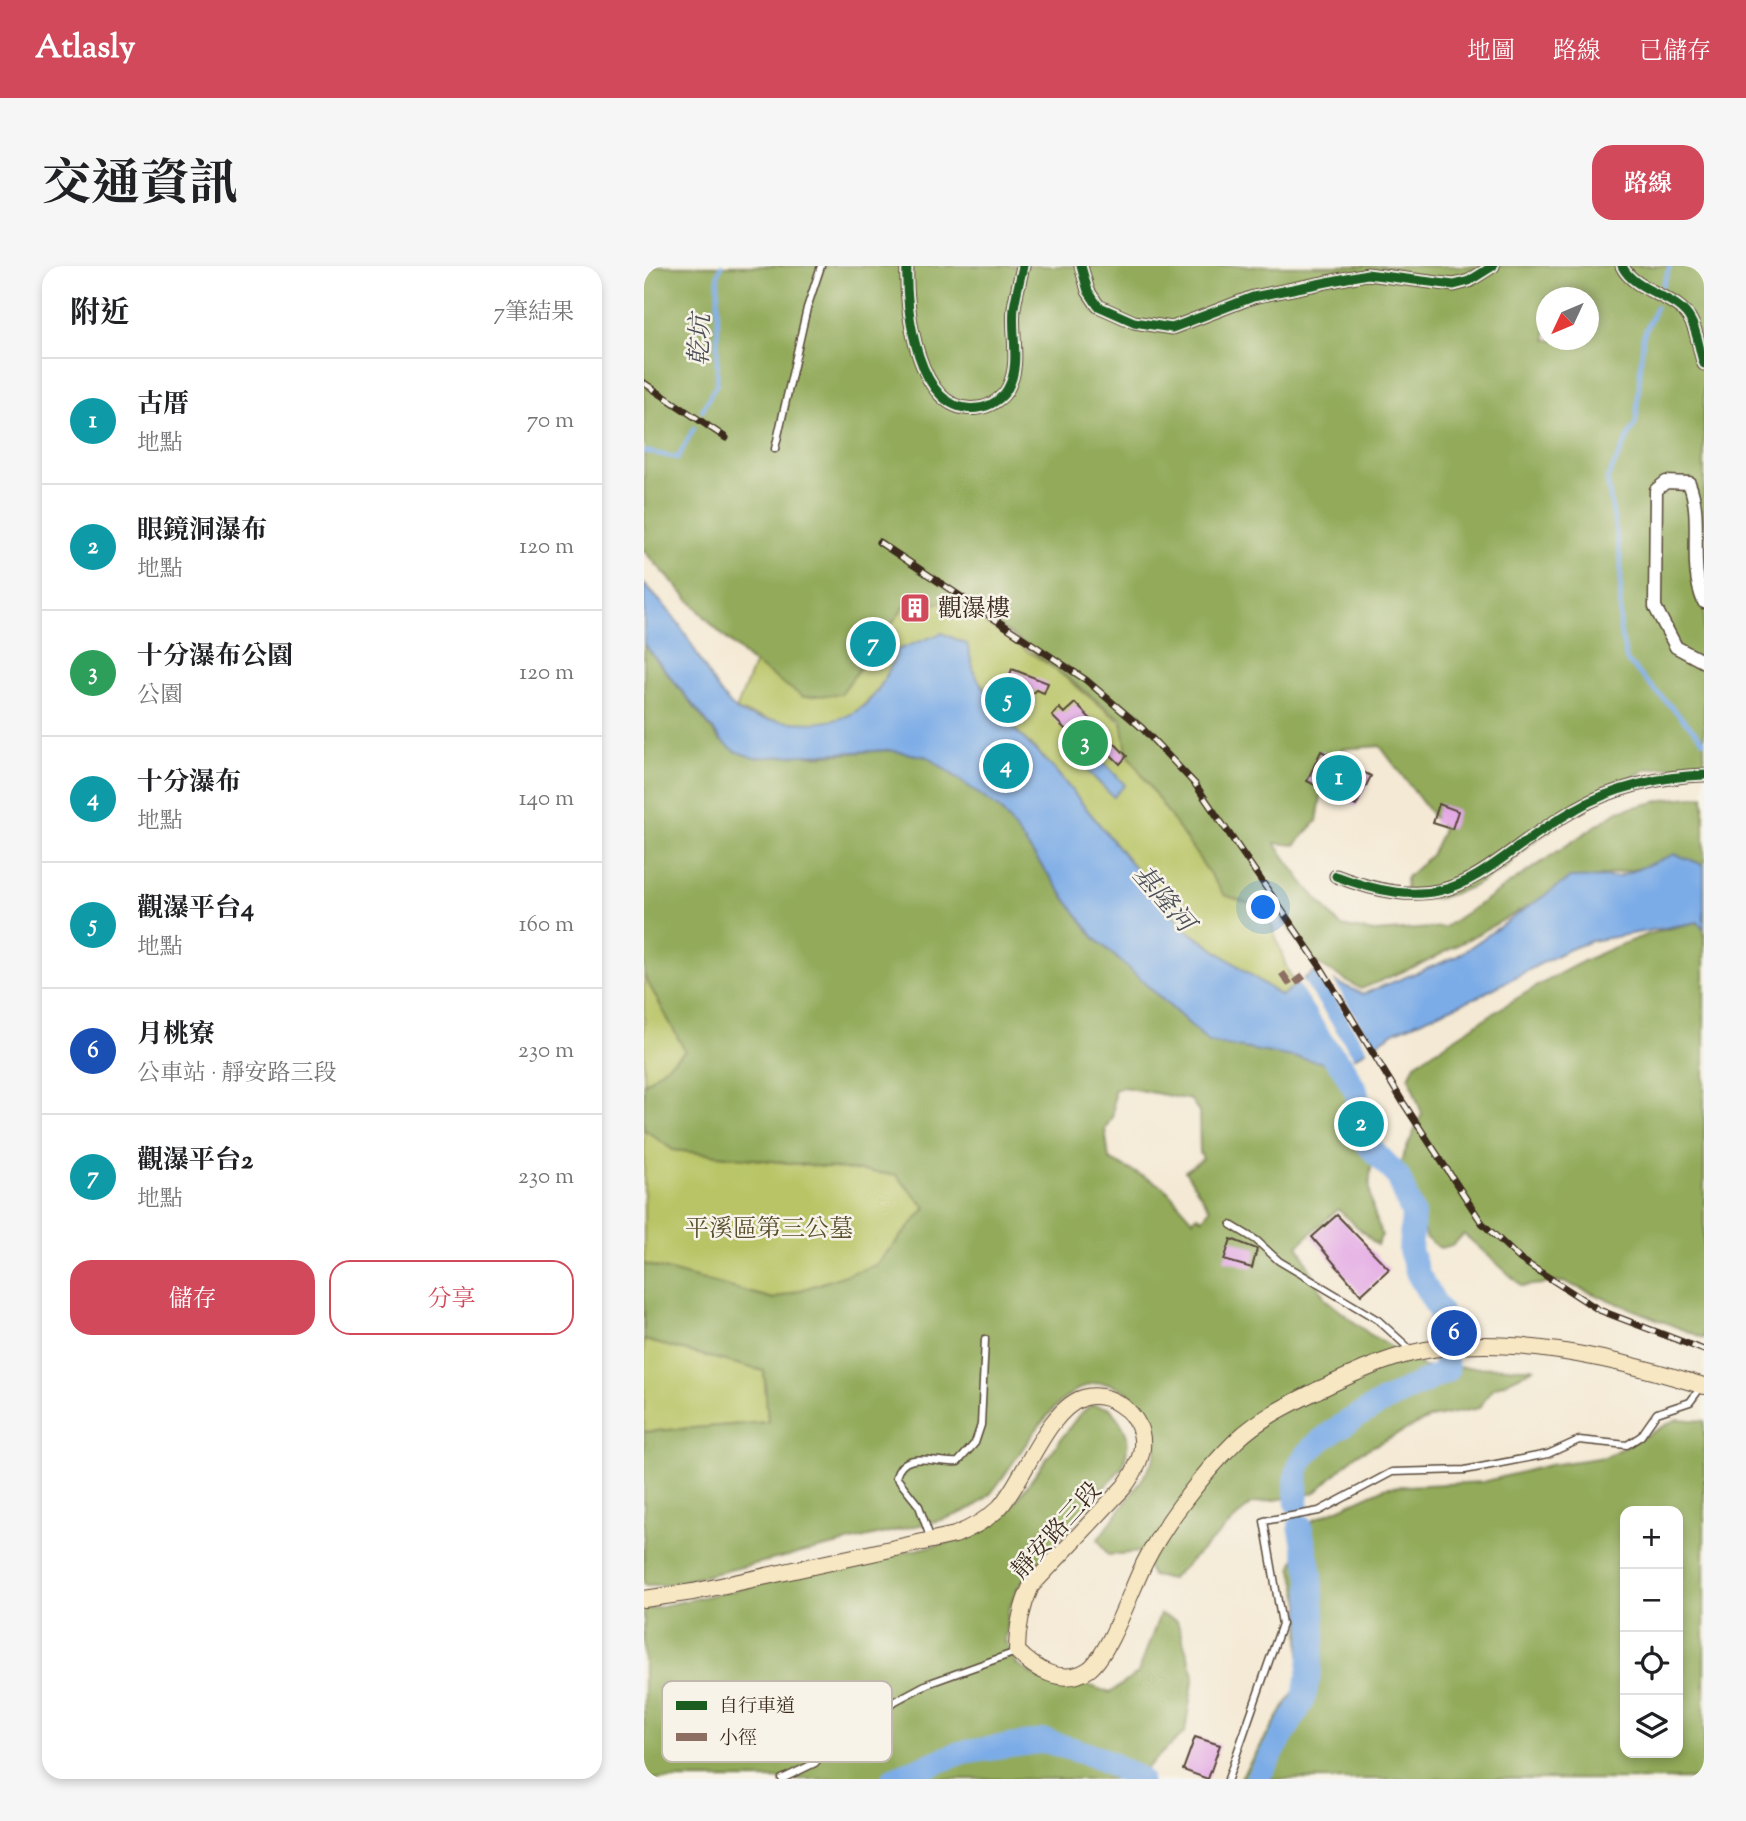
<!DOCTYPE html>
<html lang="zh-TW">
<head>
<meta charset="utf-8">
<style>
	body { margin:0; font-family:"Sorts Mill Goudy","Noto Serif TC",serif; background:#f6f6f6; color:#202124 }
	.controls { position:absolute; right:21px; bottom:21px; display:grid; overflow:hidden; border-radius:14px; box-shadow:0 4px 10px #0003 }
	.controls button { width:63px; height:63px; display:grid; place-items:center; padding:0; border:0; border-bottom:2px solid #e0e0e0; background:#fff; color:#202124; font:35px sans-serif }
	.compass { position:absolute; left:892px; top:21px; width:63px; height:63px; border-radius:50%; background:#fff; box-shadow:0 4px 10px #0003; rotate:226deg }
	.you { position:absolute; left:620px; top:642px; width:24px; height:24px; margin:-18px; border:5px solid #fff; border-radius:50%; background:#1a73e8; box-shadow:0 0 0 10px #1a73e833 }
	.badge { display:grid; place-items:center; width:46px; height:46px; border-radius:50%; background:#d1495b; color:#fff; font-size:23px; font-weight:700 }
	.pin { position:absolute; translate:-50% -50%; border:4px solid #fff; box-shadow:0 2px 7px #0006 }
	.list { margin:0; padding:0; list-style:none }
	h2 { display:flex; justify-content:space-between; align-items:center; height:91px; margin:0; padding:0 28px; font-size:30px }
	h2 small { font-size:23px; font-weight:400; color:#757577 }
	.list li { display:grid; grid-template-columns:46px 1fr auto; gap:21px; align-items:center; box-sizing:border-box; height:126px; padding:0 28px; border-top:2px solid #e0e0e0 }
	.list b { display:block; font-size:26px; white-space:nowrap }
	.list p { margin:0; font-size:23px; white-space:nowrap; color:#757577 }
	.list em { font-size:23px; font-style:normal; color:#757577 }
	.actions { display:flex; gap:14px; padding:21px 28px }
	.actions a { flex:1; padding:16px 0; border:2px solid #d1495b; border-radius:21px; text-align:center; font-size:24px; color:#d1495b }
	.actions .main { background:#d1495b; color:#fff }
	.icon { flex:none; width:38px; height:38px; fill:none; stroke:currentColor; stroke-width:2; stroke-linecap:round; stroke-linejoin:round }
	.map { position:relative; flex:none; width:1060px; height:1513px; overflow:hidden; border-radius:21px }
	header { display:flex; align-items:center; gap:42px; box-sizing:border-box; height:98px; padding:0 35px; background:#d1495b; color:#fff }
	header strong { font-size:33px }
	nav { display:flex; gap:38px; margin-inline-start:auto; font-size:24px }
	.intro { display:flex; align-items:center; justify-content:space-between; box-sizing:border-box; height:168px; padding:0 42px }
	h1 { margin:0; font-size:49px }
	.button { padding:18px 32px; border-radius:21px; background:#d1495b; color:#fff; font-size:24px; font-weight:700 }
	main { display:flex; gap:42px; padding:0 42px }
	aside { flex:1; background:#fff; border-radius:21px; box-shadow:0 4px 10px #0003 }
	.map>svg:first-child { display:block }
	.green { fill:#b8c465; stroke:#7a7742; stroke-width:2 }
	.forest { fill:#92aa5a; stroke:#666a3c; stroke-width:2; fill-rule:evenodd }
	.water { fill:#7cace7; stroke:#5c6b82; stroke-width:2 }
	.pier { fill:#f4e9d4 }
	.lines { fill:none; stroke-linecap:round; stroke-linejoin:round }
	.stream { stroke:#7cace7; stroke-width:4.5 }
	.river { stroke:#7cace7; stroke-width:24 }
	.building { fill:#e3a7e5 }
	.service-casing { stroke:#574739; stroke-width:9 }
	.minor-casing { stroke:#574739; stroke-width:15 }
	.secondary-casing { stroke:#574739; stroke-width:18 }
	.service { stroke:#fff; stroke-width:6 }
	.minor { stroke:#fff; stroke-width:12 }
	.secondary { stroke:#f8e7c3; stroke-width:16 }
	.rail-casing { stroke:#3b2a1e; stroke-width:7 }
	.rail { stroke:#f7f3e8; stroke-width:4.5; stroke-dasharray:13; stroke-linecap:butt }
	.quiet { stroke:#8d6e63; stroke-width:7; stroke-dasharray:14 7; stroke-linecap:butt }
	.cycleway-casing { stroke:#f7f3e8; stroke-width:13 }
	.cycleway { stroke:#1b5e20; stroke-width:9 }
	.labels { text-anchor:middle; stroke-width:5; stroke-linejoin:round; paint-order:stroke }
	.poi-label { font-size:24px; fill:#3b2a1e; stroke:#f7f3e8; text-anchor:start }
	.park-label { font-size:24px; fill:#5a5030; stroke:#f7f3e8 }
	.street-label { font-size:24px; fill:#3b2a1e; stroke:#f7f3e8 }
	.water-label { font-size:26px; font-style:italic; fill:#4e515a; stroke:#f7f3e8 }
	.key { fill:#f7f3e8; stroke:#bfb7ab; stroke-width:2 }
	.key-label { font-size:19px; fill:#3b2a1e }
</style>
</head>
<body>
<header>
<strong>Atlasly</strong>
<nav><a>地圖</a><a>路線</a><a>已儲存</a></nav>
</header>
<div class="intro"><h1>交通資訊</h1><a class="button">路線</a></div>
<main>
<aside>
<h2>附近<small>7筆結果</small></h2>
<ul class="list">
<li><span class="badge" style="background:#0f9aa8">1</span><div><b>古厝</b><p>地點</p></div><em>70 m</em></li>
<li><span class="badge" style="background:#0f9aa8">2</span><div><b>眼鏡洞瀑布</b><p>地點</p></div><em>120 m</em></li>
<li><span class="badge" style="background:#2e9e5b">3</span><div><b>十分瀑布公園</b><p>公園</p></div><em>120 m</em></li>
<li><span class="badge" style="background:#0f9aa8">4</span><div><b>十分瀑布</b><p>地點</p></div><em>140 m</em></li>
<li><span class="badge" style="background:#0f9aa8">5</span><div><b>觀瀑平台4</b><p>地點</p></div><em>160 m</em></li>
<li><span class="badge" style="background:#1a4fb4">6</span><div><b>月桃寮</b><p>公車站 · 靜安路三段</p></div><em>230 m</em></li>
<li><span class="badge" style="background:#0f9aa8">7</span><div><b>觀瀑平台2</b><p>地點</p></div><em>230 m</em></li>
</ul>
<div class="actions"><a class="main">儲存</a><a>分享</a></div>
</aside>
<div class="map">
<svg width="1060" height="1513" viewBox="0 0 1060 1513">
	<rect width="100%" height="100%" fill="#f7f3e8"/>
	<filter id="ink" filterUnits="userSpaceOnUse"><feTurbulence type="fractalNoise" baseFrequency=".0143" numOctaves="2"/><feDisplacementMap in="SourceGraphic" scale="14" xChannelSelector="R" yChannelSelector="G"/><feConvolveMatrix kernelMatrix="1 2 1 2 8 2 1 2 1" color-interpolation-filters="sRGB"/></filter>
	<filter id="wash" filterUnits="userSpaceOnUse"><feTurbulence type="fractalNoise" baseFrequency=".00686" numOctaves="4" result="noise"/><feDisplacementMap in="SourceGraphic" scale="28" xChannelSelector="R" yChannelSelector="G"/><feGaussianBlur stdDeviation="1.57" result="paint"/><feColorMatrix in="noise" values="0 0 0 0 0 0 0 0 0 0 0 0 0 0 0 0 0 1.4 0 .05"/><feComposite in="paint" operator="in"/></filter>
	<g filter="url(#wash)">
		<rect width="100%" height="100%" fill="#f4e9d4"/>
		<!-- green -->
		<path class="green" d="M248 296 408 401 474 454 543 523 628 660 643 703 652 719 637 730 540 662 403 495 366 459 331 409 254 384C223 469 170 469 92 444L115 386Z
			M0 709 42 785 0 818Z
			M0 863 29 884 252 909 282 942 232 999 130 1033 0 998Z
			M0 1074 120 1105 124 1156 0 1166Z"/>
		<!-- forest -->
		<path class="forest" d="M0 0H1060V498L1003 503 941 540 886 578 861 602 828 621 796 632 762 633V612L787 589 799 564 736 480 698 483 680 513 673 555 651 579 631 577 660 618 697 660 730 666 801 661 974 545 1024 533 1060 530V598L998 602 958 610 905 629 784 695 717 723 667 694 633 647 580 629 483 487 478 454 364 366 304 336 260 341 197 428 159 431 108 396 74 365 0 285ZM902 32H944V74H902Z
			M0 378 77 475 169 490 244 484 284 491 357 544 450 671 565 776 689 798 736 857C726 905 718 922 738 969L733 979 694 943 654 979 681 1033 724 1067 780 1101 891 1102 848 1123 835 1142 786 1152 713 1188 671 1227 607 1238 527 1313 508 1310 497 1286 464 1289 454 1273C467 1255 510 1203 512 1185 514 1160 508 1147 488 1130 429 1079 379 1190 347 1227 334 1241 318 1247 301 1253L22 1319H0V1166L124 1156 120 1105 0 1074V998L130 1033 232 999 282 942 252 909 29 884 0 863V818L41 785 0 709ZM479 821 547 834 555 846 556 887 559 893 541 905 566 943 558 953 553 949 549 954 520 921 465 893 461 863 469 849 470 824Z
			M1054 656 1060 663V1072L920 1016 878 1020 820 968 808 979 796 982 782 972 756 897 778 848 765 811 771 798C860 741 948 675 1054 656Z
			M447 1139 466 1142C484 1166 488 1171 479 1200L374 1321 364 1346 361 1375 373 1399 400 1415 441 1418 466 1427 494 1407 516 1348 533 1355 550 1409 541 1466 490 1513H0V1344L311 1275 353 1254 369 1239 434 1150Z
			M1033 1153 1060 1155V1513H596L656 1416V1334L648 1300 669 1254 743 1221 839 1216 905 1199 961 1191ZM981 1245H1034V1487H981Z"/>
		<!-- water -->
		<path class="water" d="M0 318C11 330 23 341 32 354 52 380 66 421 91 443 101 452 124 454 137 455 202 463 232 446 253 384L298 367 323 378 331 409 366 459 410 503 540 662 637 730 669 706 719 728 812 691 926 612 974 611 1031 588 1060 599V663L1054 656 947 675 921 685 835 730 752 765 698 800 565 776 450 671 357 544 284 491 244 484 110 492 91 485 78 475 0 378Z
			M453 489 481 519 469 531 440 501Z"/>
		<!-- pier -->
		<path class="pier" d="M674 704 687 710 731 783 725 787Z
			M657 711 712 795 707 799 652 715Z"/>
		<g class="lines">
			<!-- stream -->
			<path class="stream" d="M1019 19 1026 0
				M1012 41 999 71 992 156 963 213 977 295 976 364 983 395 1060 475
				M58 145 73 117 74 8 77 0
				M0 185 34 192 50 162"/>
			<!-- river -->
			<path class="river" d="M676 775 698 800 712 825 722 877 754 910 769 949 766 984 774 1008 796 1046 799 1071
				M653 1238C652 1228 651 1210 655 1200 669 1165 769 1121 803 1105L802 1095
				M249 1513 316 1487 401 1475 454 1491 496 1513
				M613 1513 659 1435 665 1409 670 1368 667 1310 656 1260"/>
		</g>
		<g id="blocks">
			<!-- building -->
			<path class="building" d="M368 403 404 417 400 427 392 424 383 432 376 433 359 427Z
				M431 437 483 490 476 498 446 468 436 478 408 450 415 442 420 447Z
				M677 485 727 510 712 540 663 515Z
				M795 538 814 545 808 563 789 557Z
				M693 949 745 1003 717 1029 668 971Z
				M587 973 613 983 608 1002 580 994Z
				M551 1471 576 1479 564 1513 539 1504Z"/>
		</g>
	</g>
	<g filter="url(#ink)">
		<use href="#blocks" fill-opacity="0" stroke="#574739" stroke-width="2"/>
		<g class="lines">
			<!-- service casing -->
			<g class="service-casing">
				<path id="service" d="M131 183 163 42 177 0
					M587 959 612 974 635 995 734 1054 768 1085
					M287 1274 275 1240 252 1211C260 1182 291 1198 314 1196L331 1177 337 1159 341 1073
					M138 1513 171 1497 190 1474 214 1455 283 1418 372 1386
					M584 1513 638 1358 620 1255 675 1245 748 1206 821 1204 904 1188 935 1174 983 1179 997 1170 1013 1147 1046 1136 1057 1121"/>
			</g>
			<!-- minor casing -->
			<g class="minor-casing">
				<path id="minor" d="M263 0C261 41 273 151 334 142 346 141 359 132 364 122 377 98 367 68 370 42 372 28 376 14 379 0
					M437 0 444 25 454 40 490 56 528 62 609 31 723 8 810 19 825 15 849 0
					M978 0C991 27 1035 29 1047 55 1054 67 1055 85 1060 98
					M1060 336C1043 298 1060 253 1045 217L1022 216 1012 224 1011 341 1032 381 1060 396
					M692 610C818 658 835 597 932 543 967 522 1019 510 1060 509"/>
			</g>
			<!-- secondary casing -->
			<g class="secondary-casing">
				<path id="secondary" d="M0 1333 49 1326 311 1269C328 1262 343 1254 356 1241 382 1211 402 1145 439 1132 462 1124 492 1144 497 1167 502 1187 491 1206 480 1221L387 1320C377 1342 373 1361 373 1385 391 1404 419 1420 444 1404 465 1390 488 1321 501 1296 522 1255 560 1206 593 1174 616 1152 646 1138 674 1124 705 1110 735 1095 768 1087 857 1065 975 1093 1060 1120"/>
			</g>
			<!-- service -->
			<use href="#service" class="service"/>
			<!-- minor -->
			<use href="#minor" class="minor"/>
			<!-- secondary -->
			<use href="#secondary" class="secondary"/>
			<!-- rail casing -->
			<g class="rail-casing">
				<path id="rail" d="M0 117 82 172
					M235 276 442 414 498 462 551 518 676 700 760 838 838 957 876 993 955 1044 1060 1084"/>
			</g>
			<!-- rail -->
			<use href="#rail" class="rail"/>
			<!-- quiet -->
			<path class="quiet" d="M638 707 647 720 660 710"/>
			<!-- cycleway casing -->
			<g class="cycleway-casing">
				<path id="cycleway" d="M263 0C261 41 273 151 334 142 346 141 359 132 364 122 377 98 367 68 370 42 372 28 376 14 379 0
					M437 0 444 25 454 40 490 56 528 62 609 31 723 8 810 19 825 15 849 0
					M978 0C991 27 1035 29 1047 55 1054 67 1055 85 1060 98
					M692 610C818 658 835 597 932 543 967 522 1019 510 1060 509"/>
			</g>
			<!-- cycleway -->
			<use href="#cycleway" class="cycleway"/>
		</g>
	</g>
	<!-- icons -->
	<defs>
		<g id="building-square" transform="scale(1.575)"><rect x="-9" y="-9" width="18" height="18" rx="4" fill="#d1495b" stroke="#f7f3e8"/><path d="M-4-6H4V6H1V3H-1V6H-4ZM-2.5-4.3h1.7v1.8h-1.7ZM.8-4.3h1.7v1.8H.8ZM-2.5-1h1.7V.8h-1.7ZM.8-1h1.7V.8H.8Z" fill="#fff"/></g>
	</defs>
	<g fill-rule="evenodd">
		<use href="#building-square" x="271" y="342"/>
	</g>
	<g class="labels">
		<!-- poi labels -->
		<g class="poi-label">
			<text x="294" y="350">觀瀑樓</text>
		</g>
		<!-- park labels -->
		<g class="park-label">
			<text x="125" y="970">平溪區第三公墓</text>
		</g>
		<!-- street labels -->
		<g class="street-label">
			<text transform="translate(412 1264) rotate(-48)" y="8">靜安路三段</text>
		</g>
		<!-- water labels -->
		<g class="water-label">
			<text transform="translate(55 74) rotate(-88)" y="9">乾坑</text>
			<text transform="translate(520 632) rotate(49)" y="9">基隆河</text>
		</g>
	</g>
	<!-- legend -->
	<rect x="18" y="1415" width="230" height="81" rx="10" class="key"/>
	<rect x="32" y="1435" width="31" height="9" fill="#1b5e20"/>
	<rect x="32" y="1467" width="31" height="8" fill="#8d6e63"/>
	<g class="key-label">
		<text x="75" y="1446">自行車道</text>
		<text x="75" y="1478">小徑</text>
	</g>
</svg>
<div class="controls">
<button>+</button>
<button>−</button>
<button><svg class="icon" aria-label="locate" viewBox="0 0 24 24"><circle cx="12" cy="12" r="6"/><path d="M12 2v4M12 18v4M2 12h4M18 12h4"/></svg></button>
<button><svg class="icon" aria-label="layers" viewBox="0 0 24 24"><path d="M12 4l9 5-9 5-9-5zM3 14l9 5 9-5"/></svg></button>
</div>
<svg class="compass" viewBox="-18 -18 36 36"><path d="M0-13l5 13h-10z" fill="#e53935"/><path d="M0 13l5-13h-10z" fill="#757577"/></svg>
<div class="you"></div>
<div class="pin badge" style="left:695px;top:512px;background:#0f9aa8">1</div>
<div class="pin badge" style="left:717px;top:858px;background:#0f9aa8">2</div>
<div class="pin badge" style="left:441px;top:477px;background:#2e9e5b">3</div>
<div class="pin badge" style="left:362px;top:500px;background:#0f9aa8">4</div>
<div class="pin badge" style="left:364px;top:434px;background:#0f9aa8">5</div>
<div class="pin badge" style="left:810px;top:1067px;background:#1a4fb4">6</div>
<div class="pin badge" style="left:229px;top:378px;background:#0f9aa8">7</div>
</div>
</main>
</body>
</html>
